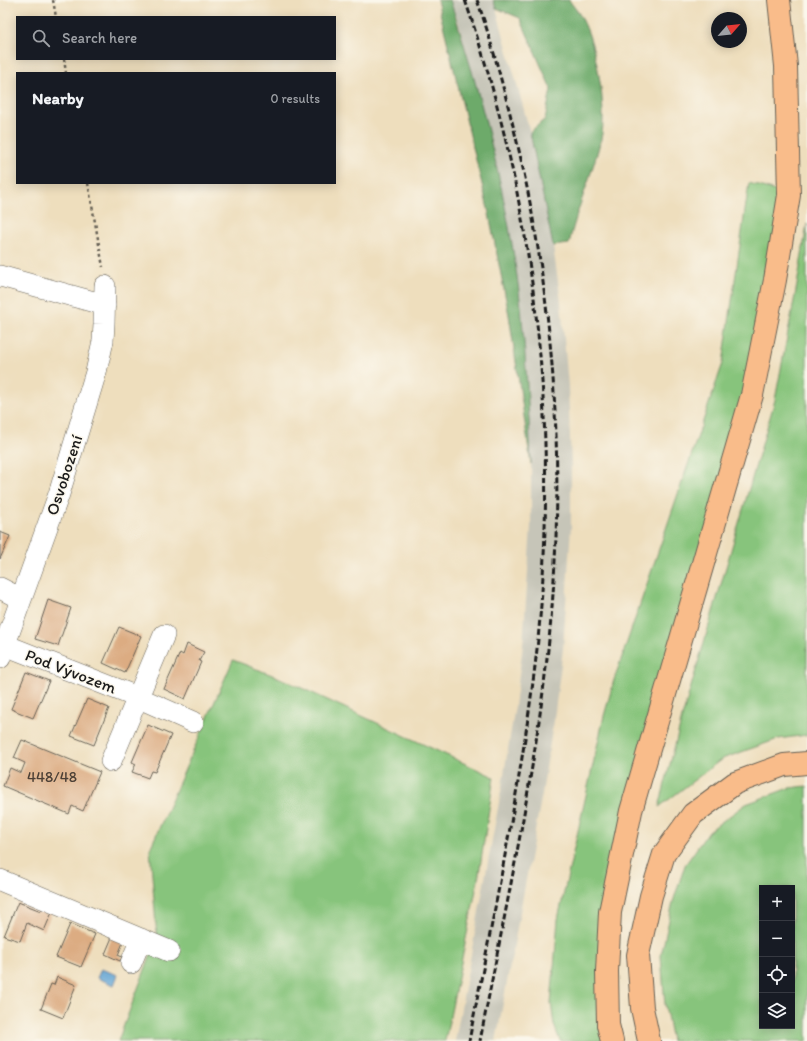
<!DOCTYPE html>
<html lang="en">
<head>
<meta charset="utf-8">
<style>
	body { margin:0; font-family:Itim,sans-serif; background:#242831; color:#f1f3f6 }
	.controls { position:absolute; right:12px; bottom:12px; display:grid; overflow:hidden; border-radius:0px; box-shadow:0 2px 10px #0003 }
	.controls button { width:36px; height:36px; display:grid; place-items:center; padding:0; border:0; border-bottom:1px solid #363941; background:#171b24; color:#f1f3f6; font:20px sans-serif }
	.compass { position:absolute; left:711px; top:12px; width:36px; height:36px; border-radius:50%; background:#171b24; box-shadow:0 2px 10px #0003; rotate:62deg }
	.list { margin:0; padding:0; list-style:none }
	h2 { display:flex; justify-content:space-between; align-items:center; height:52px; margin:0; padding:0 16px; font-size:17px }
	h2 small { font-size:13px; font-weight:400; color:#9ea1a6 }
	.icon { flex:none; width:22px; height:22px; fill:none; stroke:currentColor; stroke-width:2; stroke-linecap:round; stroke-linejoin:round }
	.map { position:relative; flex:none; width:807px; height:1041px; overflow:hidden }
	.search { position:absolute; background:#171b24; box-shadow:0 2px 10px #0003; left:16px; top:16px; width:320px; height:44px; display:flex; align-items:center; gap:10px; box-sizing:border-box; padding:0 14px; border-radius:0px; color:#9ea1a6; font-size:15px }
	.panel { position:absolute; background:#171b24; box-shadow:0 2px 10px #0003; left:16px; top:72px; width:320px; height:112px; border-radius:0px }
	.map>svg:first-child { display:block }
	.industrial { fill:#c6c5b8 }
	.green { fill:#87c47b; stroke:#52704c; fill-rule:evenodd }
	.forest { fill:#6daa6b; stroke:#446344 }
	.water { fill:#5ea2d3; stroke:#3d5f78 }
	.building { fill:#dcac82 }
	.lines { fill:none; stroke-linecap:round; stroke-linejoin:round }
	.minor-casing { stroke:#666054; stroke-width:22 }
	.highway-casing { stroke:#666054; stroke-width:24 }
	.path { stroke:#666054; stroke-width:2.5; stroke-dasharray:3 3; stroke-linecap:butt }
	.minor { stroke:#fff; stroke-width:21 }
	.highway { stroke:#f9bc8a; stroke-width:22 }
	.rail { stroke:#1c1c1c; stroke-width:3; stroke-dasharray:6 3; stroke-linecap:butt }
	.labels { text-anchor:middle; stroke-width:3; stroke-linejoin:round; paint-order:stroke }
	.number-label { font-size:15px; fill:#4c4036 }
	.street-label { font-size:17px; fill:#1c1c1c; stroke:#fbf7ec }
</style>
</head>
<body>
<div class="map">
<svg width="807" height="1041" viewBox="0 0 807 1041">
	<rect width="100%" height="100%" fill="#fbf7ec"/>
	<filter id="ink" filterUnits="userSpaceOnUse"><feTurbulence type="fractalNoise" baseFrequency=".025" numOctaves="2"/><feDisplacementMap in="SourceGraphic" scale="8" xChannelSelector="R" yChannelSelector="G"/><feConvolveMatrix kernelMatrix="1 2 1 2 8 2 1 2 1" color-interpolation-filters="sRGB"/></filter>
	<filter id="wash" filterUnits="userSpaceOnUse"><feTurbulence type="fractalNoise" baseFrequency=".012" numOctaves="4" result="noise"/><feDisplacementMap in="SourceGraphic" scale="16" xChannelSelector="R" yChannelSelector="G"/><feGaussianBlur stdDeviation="0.9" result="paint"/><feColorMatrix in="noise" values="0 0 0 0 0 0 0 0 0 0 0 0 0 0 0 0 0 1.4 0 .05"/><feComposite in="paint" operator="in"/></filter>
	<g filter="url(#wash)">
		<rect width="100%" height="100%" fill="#eedebd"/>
		<!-- industrial -->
		<path class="industrial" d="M450 0H493L496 8 530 132 553 246 561 302 568 386 571 463V527L563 649 555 711 542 794 496 1041H455L502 786 515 706 523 645 531 526V464L528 389 521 306 513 253 503 199 491 141 458 21Z"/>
		<!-- green -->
		<path class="green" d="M749 183 789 195 775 280 610 912 612 1041H560L554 1025 551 1003 558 919 604 716 614 680 723 363Z
			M807 224V735L778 739 722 759 659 807 683 714 775 400 797 285Z
			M233 660 280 678 494 777 478 880 445 1041H118L157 938 150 849Z
			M807 786V1041H672L665 1005 661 956 673 902 685 865 709 831 746 804 789 788ZM762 888H792V1026H762Z"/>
		<!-- forest -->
		<path class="forest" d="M437 0H450C459 26 466 52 474 78 495 153 512 229 521 307 526 359 529 411 531 464L509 315 488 209Z
			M493 0H569C573 6 578 11 581 17 596 42 608 111 601 139 592 175 577 208 569 244L553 246 530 132 545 119 551 89 520 18 496 8Z"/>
		<!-- water -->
		<path class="water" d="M101 969 118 975 114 985 97 978Z"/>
		<g id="blocks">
			<!-- building -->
			<path class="building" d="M0 532 10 536 0 559Z
				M48 600 71 608 58 646 35 639Z
				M119 627 141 636 125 673 103 663Z
				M187 644 204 652 199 661 201 662 185 699 164 689 180 653 183 655Z
				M26 672 49 681 33 718 11 709Z
				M87 699 109 708 94 745 71 736Z
				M148 725 171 735 155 772 151 771 148 778 132 772 136 764 132 762Z
				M22 740 100 772 83 811 72 806 69 814 3 786 10 768 21 773 25 763 14 758Z
				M18 902 41 911 44 906 53 910 44 931 27 923 20 941 4 936Z
				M70 924 95 934 81 967 56 957Z
				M113 935 124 940 118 955 122 957 120 961 105 954Z
				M57 977 76 985 63 1018 41 1009 51 984 54 985Z"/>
		</g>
	</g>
	<g filter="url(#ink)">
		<use href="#blocks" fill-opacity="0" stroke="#666054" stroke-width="1"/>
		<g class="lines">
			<!-- minor casing -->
			<g class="minor-casing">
				<path id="minor" d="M0 276 105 305
					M0 588 21 599
					M5 645 137 697 193 722
					M0 658 59 494 96 372 103 341 104 324 105 286
					M111 761 164 635
					M0 880 169 951
					M131 963 141 939"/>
			</g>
			<!-- highway casing -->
			<g class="highway-casing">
				<path id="highway" d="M612 1041 608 1025 607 971 610 912 631 811 752 395 775 280 789 195 786 66 779 0
					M649 1041 642 1008 638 955 651 896 664 854 693 814 735 783 784 765 807 763"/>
			</g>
			<!-- path -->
			<path class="path" d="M53 0 56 17
				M64 59 66 73
				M88 183 103 267"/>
			<!-- minor -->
			<use href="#minor" class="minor"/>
			<!-- highway -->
			<use href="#highway" class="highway"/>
			<!-- rail -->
			<path class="rail" d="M465 0C537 209 560 430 537 649 522 781 494 911 469 1041
				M477 0C489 33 498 68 507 102 554 279 568 466 548 649 534 781 505 911 480 1041"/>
		</g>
	</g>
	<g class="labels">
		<!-- number labels -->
		<g class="number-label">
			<text x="52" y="782">448/48</text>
		</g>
		<!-- street labels -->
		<g class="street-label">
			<text transform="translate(64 475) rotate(-72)" y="6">Osvobození</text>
			<text transform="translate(71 671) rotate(21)" y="6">Pod Vývozem</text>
		</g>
	</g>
</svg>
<div class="controls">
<button>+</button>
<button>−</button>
<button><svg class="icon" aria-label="locate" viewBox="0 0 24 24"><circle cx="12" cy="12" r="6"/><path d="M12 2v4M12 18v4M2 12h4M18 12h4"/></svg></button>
<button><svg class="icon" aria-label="layers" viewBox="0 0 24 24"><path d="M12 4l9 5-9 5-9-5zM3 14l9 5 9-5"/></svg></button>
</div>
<svg class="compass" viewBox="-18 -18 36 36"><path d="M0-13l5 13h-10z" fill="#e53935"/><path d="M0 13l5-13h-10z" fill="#9ea1a6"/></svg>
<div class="search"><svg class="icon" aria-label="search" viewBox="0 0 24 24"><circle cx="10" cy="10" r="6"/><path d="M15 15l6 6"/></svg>Search here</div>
<section class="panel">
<h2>Nearby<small>0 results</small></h2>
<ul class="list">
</ul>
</section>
</div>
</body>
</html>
